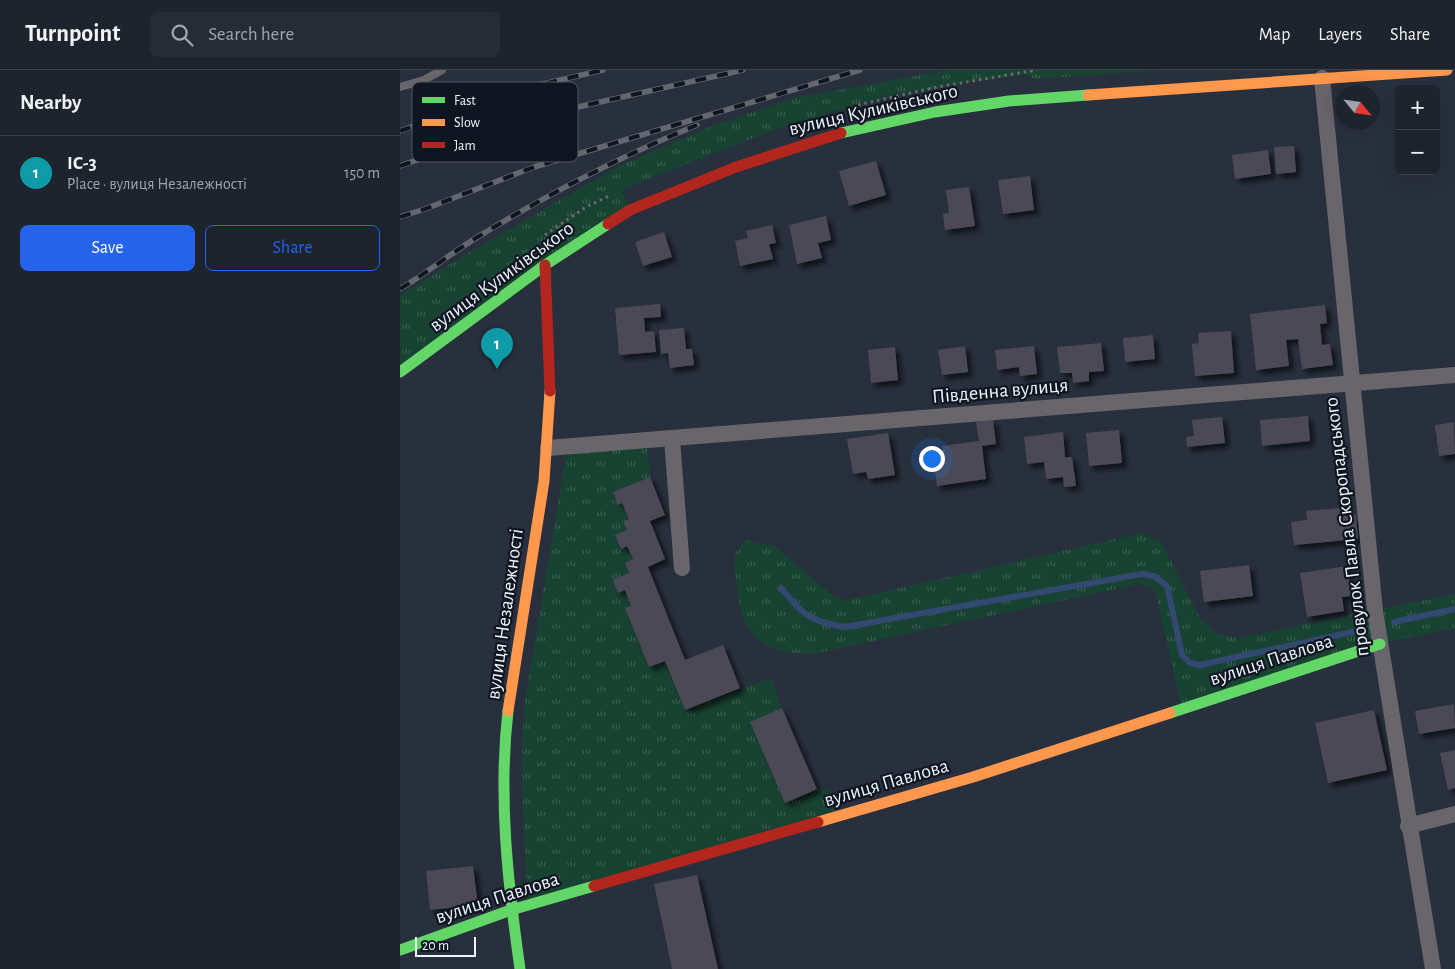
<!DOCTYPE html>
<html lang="en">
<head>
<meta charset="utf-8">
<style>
	body { margin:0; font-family:"Alegreya Sans",sans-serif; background:#262c36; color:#f1f3f6 }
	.controls { position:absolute; right:15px; top:15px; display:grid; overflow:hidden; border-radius:8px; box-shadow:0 5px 20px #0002 }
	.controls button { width:45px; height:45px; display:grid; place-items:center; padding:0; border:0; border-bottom:1px solid #3c414a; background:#1e242e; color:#f1f3f6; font:25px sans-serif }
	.compass { position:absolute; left:935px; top:15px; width:45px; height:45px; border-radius:50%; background:#1e242e; box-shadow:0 5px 20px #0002; rotate:119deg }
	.scale { position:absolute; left:15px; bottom:12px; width:61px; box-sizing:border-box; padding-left:5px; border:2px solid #eff5fe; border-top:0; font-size:14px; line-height:18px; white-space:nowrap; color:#eff5fe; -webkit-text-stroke:4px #101621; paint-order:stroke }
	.you { position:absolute; left:531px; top:388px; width:18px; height:18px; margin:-12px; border:4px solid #fff; border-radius:50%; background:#1a73e8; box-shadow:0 0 0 8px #1a73e833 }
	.badge { display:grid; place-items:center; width:32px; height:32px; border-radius:50%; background:#2563eb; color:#fff; font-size:16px; font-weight:700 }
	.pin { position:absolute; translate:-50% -41px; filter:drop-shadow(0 1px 2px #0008) }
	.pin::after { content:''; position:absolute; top:26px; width:18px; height:15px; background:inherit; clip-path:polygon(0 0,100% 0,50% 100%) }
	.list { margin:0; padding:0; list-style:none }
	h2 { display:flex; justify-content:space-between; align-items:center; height:65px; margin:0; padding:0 20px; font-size:21px }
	h2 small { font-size:16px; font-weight:400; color:#a1a4aa }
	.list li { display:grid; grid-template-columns:32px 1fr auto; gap:15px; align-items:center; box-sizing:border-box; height:75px; padding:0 20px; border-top:1px solid #3c414a }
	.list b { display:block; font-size:19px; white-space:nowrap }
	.list p { margin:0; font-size:16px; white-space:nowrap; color:#a1a4aa }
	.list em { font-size:16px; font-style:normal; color:#a1a4aa }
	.actions { display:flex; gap:10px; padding:15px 20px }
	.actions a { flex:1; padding:11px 0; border:1px solid #2563eb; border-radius:8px; text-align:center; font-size:18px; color:#2563eb }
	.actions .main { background:#2563eb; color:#fff }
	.icon { flex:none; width:28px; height:28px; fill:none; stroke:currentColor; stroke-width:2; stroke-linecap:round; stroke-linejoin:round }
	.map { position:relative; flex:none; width:1055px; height:899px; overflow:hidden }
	header { display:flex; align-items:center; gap:30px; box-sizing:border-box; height:70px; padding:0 25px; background:#1e242e; border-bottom:1px solid #3c414a }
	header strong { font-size:24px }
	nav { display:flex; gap:28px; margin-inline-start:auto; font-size:18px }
	.search { width:350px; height:45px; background:#262c36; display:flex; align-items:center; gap:12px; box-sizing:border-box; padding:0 18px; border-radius:8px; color:#a1a4aa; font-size:19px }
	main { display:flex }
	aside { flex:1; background:#1e242e }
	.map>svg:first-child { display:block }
	.grass { fill:url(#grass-tufts) }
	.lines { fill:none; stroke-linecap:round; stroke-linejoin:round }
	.stream { stroke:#344971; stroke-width:6 }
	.building { fill:#4b4957; filter:url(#shadow) }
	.path { stroke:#6a6a6e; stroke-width:3; stroke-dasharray:2.5 4; stroke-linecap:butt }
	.lane { stroke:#69666b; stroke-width:8 }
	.street { stroke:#69666b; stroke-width:16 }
	.fast { stroke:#63d668; stroke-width:11 }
	.slow { stroke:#ff974d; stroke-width:11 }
	.jam { stroke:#b3261e; stroke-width:11 }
	.rail-casing { stroke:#65676e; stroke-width:5.5 }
	.rail { stroke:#101621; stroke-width:4; stroke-dasharray:11; stroke-linecap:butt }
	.labels { text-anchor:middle; stroke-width:4.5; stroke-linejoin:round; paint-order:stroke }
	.street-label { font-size:20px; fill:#eff5fe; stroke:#101621 }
	.key { fill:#101621; stroke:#535963; stroke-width:1 }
	.key-label { font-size:14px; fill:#eff5fe }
</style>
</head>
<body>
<header>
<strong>Turnpoint</strong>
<div class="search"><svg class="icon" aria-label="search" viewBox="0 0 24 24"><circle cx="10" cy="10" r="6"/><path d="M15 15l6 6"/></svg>Search here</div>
<nav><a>Map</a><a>Layers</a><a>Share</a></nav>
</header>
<main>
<aside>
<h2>Nearby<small></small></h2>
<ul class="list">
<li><span class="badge" style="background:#0f9aa8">1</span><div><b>ІС-3</b><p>Place · вулиця Незалежності</p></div><em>150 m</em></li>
</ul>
<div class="actions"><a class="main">Save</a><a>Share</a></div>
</aside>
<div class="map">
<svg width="1055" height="899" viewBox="0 0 1055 899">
	<defs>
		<pattern id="grass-tufts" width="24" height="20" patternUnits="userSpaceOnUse" patternTransform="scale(1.25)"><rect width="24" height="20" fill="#184231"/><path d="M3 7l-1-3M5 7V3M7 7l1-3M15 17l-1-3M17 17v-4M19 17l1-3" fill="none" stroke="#3a5e50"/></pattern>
		<filter id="shadow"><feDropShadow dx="4.5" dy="4.5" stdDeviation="2.5" flood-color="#0009"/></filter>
	</defs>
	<rect width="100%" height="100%" fill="#28303d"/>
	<!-- grass -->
	<path class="grass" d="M549 0H761L635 9 623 4C571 12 518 20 466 33 382 53 302 89 222 120L230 140 0 302V225L63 186 217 97 307 58 393 28Z
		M247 371 250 407 213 422 218 435 222 433 229 449 223 451 227 460 215 465 221 479 227 476 233 489 225 493 229 503 213 510 218 523 225 520 231 536 225 538 249 597 265 591 285 640 371 608 382 638 350 652 385 733 417 719 429 720 438 745 128 835C124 764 118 694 126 624L167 378Z
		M742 463 761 471 800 548 818 564 837 568 1055 524V558L980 574 782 638 755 522 751 517 740 514 417 583C385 585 354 580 342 545 339 536 338 524 337 515 334 494 329 485 346 470L374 476 435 527 447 530Z"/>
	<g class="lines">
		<!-- stream -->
		<path class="stream" d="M381 518C402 544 411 552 445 557L742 504 754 506 767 516 782 585 790 593 800 595 961 560
			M994 552 1055 539"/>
	</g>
	<!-- building -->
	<path class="building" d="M894 76 896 102 876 104 874 77Z
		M868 80 871 104 835 109 832 85Z
		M476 91 486 125 449 136 439 101Z
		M630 106 634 140 603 144 598 110Z
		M569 117 575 156 545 160 543 144 549 143 546 120Z
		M426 146 431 170 418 173 422 188 397 194 389 155Z
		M372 155 376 173 369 174 373 189 340 196 335 171 348 168 346 161Z
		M264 162 272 187 243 196 235 172Z
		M260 234 261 247 244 248 245 262 254 261 256 282 219 285 215 238Z
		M925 235 927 253 920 254 922 275 930 274 933 295 902 299 898 269 886 270 889 296 856 300 850 244Z
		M284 258 286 279H292L294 295 270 298 268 283 261 284 259 260Z
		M831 261 834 303 795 306 792 274 799 273 798 263Z
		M753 265 755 289 725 292 723 268Z
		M701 273 704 301 689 302V311L673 313 672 303H660L657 277Z
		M565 276 568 302 542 305 538 280Z
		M634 276 637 304 620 306 619 297 597 300 595 280Z
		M495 277 498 310 471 313 468 280Z
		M908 346 910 371 862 376 860 350Z
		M822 347 825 373 787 377 786 367 794 366 792 350Z
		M593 350 596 374 582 376 586 409 537 416 534 392 544 391 542 376 579 371 576 352Z
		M1054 352 1055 384 1039 386 1035 355Z
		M719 360 722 393 689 396 686 363Z
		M663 362 665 387H672L676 416 664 417 663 407 646 409 644 392 627 394 624 367Z
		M488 363 495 405 468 409 466 402 453 404 447 369Z
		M250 407 265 445 250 451 265 489 248 497 285 590 323 575 340 618 285 640 265 591 249 597 225 538 231 536 225 520 218 523 213 510 229 503 225 493 233 489 227 476 221 479 215 465 227 460 223 451 229 449 222 433 218 435 213 422Z
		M941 438 942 446 956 445 958 469 894 475 891 452 907 450 906 441Z
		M849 495 853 526 804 532 800 501Z
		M947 496 952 526 942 527 944 541 907 547 900 503Z
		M1054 634 1055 658 1019 664 1015 641Z
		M382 638 417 719 385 733 350 652Z
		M974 640 987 700 928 713 915 653Z
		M1055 680V718L1048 720 1040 683Z
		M73 796 78 835 30 840 26 801Z
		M297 805 318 899H272L254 814Z"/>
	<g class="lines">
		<!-- path -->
		<path class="path" d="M458 35 537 17 637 0
			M145 165 186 137 211 125"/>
		<!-- lane -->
		<path class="lane" d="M0 17 24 10 42 0"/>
		<!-- street -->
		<path class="street" d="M922 8 975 541 1033 899
			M272 369 282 498
			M148 378 1055 305
			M1008 756 1055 744"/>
		<!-- fast -->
		<path class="fast" d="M441 63 535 42 609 31 688 25
			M0 302 145 195 208 154
			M108 641C98 727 108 814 120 899
			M770 643 980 574
			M0 880 111 840 194 816"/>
		<!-- slow -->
		<path class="slow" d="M688 25 1047 0
			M108 641 144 411 150 321
			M418 752 573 707 770 643"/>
		<!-- jam -->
		<path class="jam" d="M208 154 230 140 336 97 441 63
			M145 195 150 321
			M194 816 418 752"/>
		<!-- rail casing -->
		<g class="rail-casing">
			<path id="rail" d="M0 61 108 22 203 0
				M0 96 160 41 343 0
				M0 147 25 139 134 97 460 0
				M0 219C30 201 56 179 86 162 154 121 224 85 297 55"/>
		</g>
		<!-- rail -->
		<use href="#rail" class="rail"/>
	</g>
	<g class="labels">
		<!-- street labels -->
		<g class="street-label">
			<text transform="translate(473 39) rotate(-13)" y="7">вулиця Куликівського</text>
			<text transform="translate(101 206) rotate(-36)" y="7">вулиця Куликівського</text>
			<text transform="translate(600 320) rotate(-5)" y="7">Південна вулиця</text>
			<text transform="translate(946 457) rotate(-97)" y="7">провулок Павла Скоропадського</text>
			<text transform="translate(104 544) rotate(-82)" y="7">вулиця Незалежності</text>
			<text transform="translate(871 589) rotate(-18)" y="7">вулиця Павлова</text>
			<text transform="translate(486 712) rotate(-16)" y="7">вулиця Павлова</text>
			<text transform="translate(97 827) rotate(-18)" y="7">вулиця Павлова</text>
		</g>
	</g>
	<!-- legend -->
	<rect x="12" y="12" width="166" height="80" rx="8" class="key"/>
	<rect x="22" y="27" width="23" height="6" fill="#63d668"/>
	<rect x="22" y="49" width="23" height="7" fill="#ff974d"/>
	<rect x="22" y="72" width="23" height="6" fill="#b3261e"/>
	<g class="key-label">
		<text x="54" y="35">Fast</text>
		<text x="54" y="57">Slow</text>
		<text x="54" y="80">Jam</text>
	</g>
</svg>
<div class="controls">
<button>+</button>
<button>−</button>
</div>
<svg class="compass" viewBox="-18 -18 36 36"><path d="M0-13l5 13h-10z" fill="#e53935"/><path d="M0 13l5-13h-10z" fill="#a1a4aa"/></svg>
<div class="scale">20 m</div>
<div class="you"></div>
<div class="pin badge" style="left:97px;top:299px;background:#0f9aa8">1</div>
</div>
</main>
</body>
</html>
